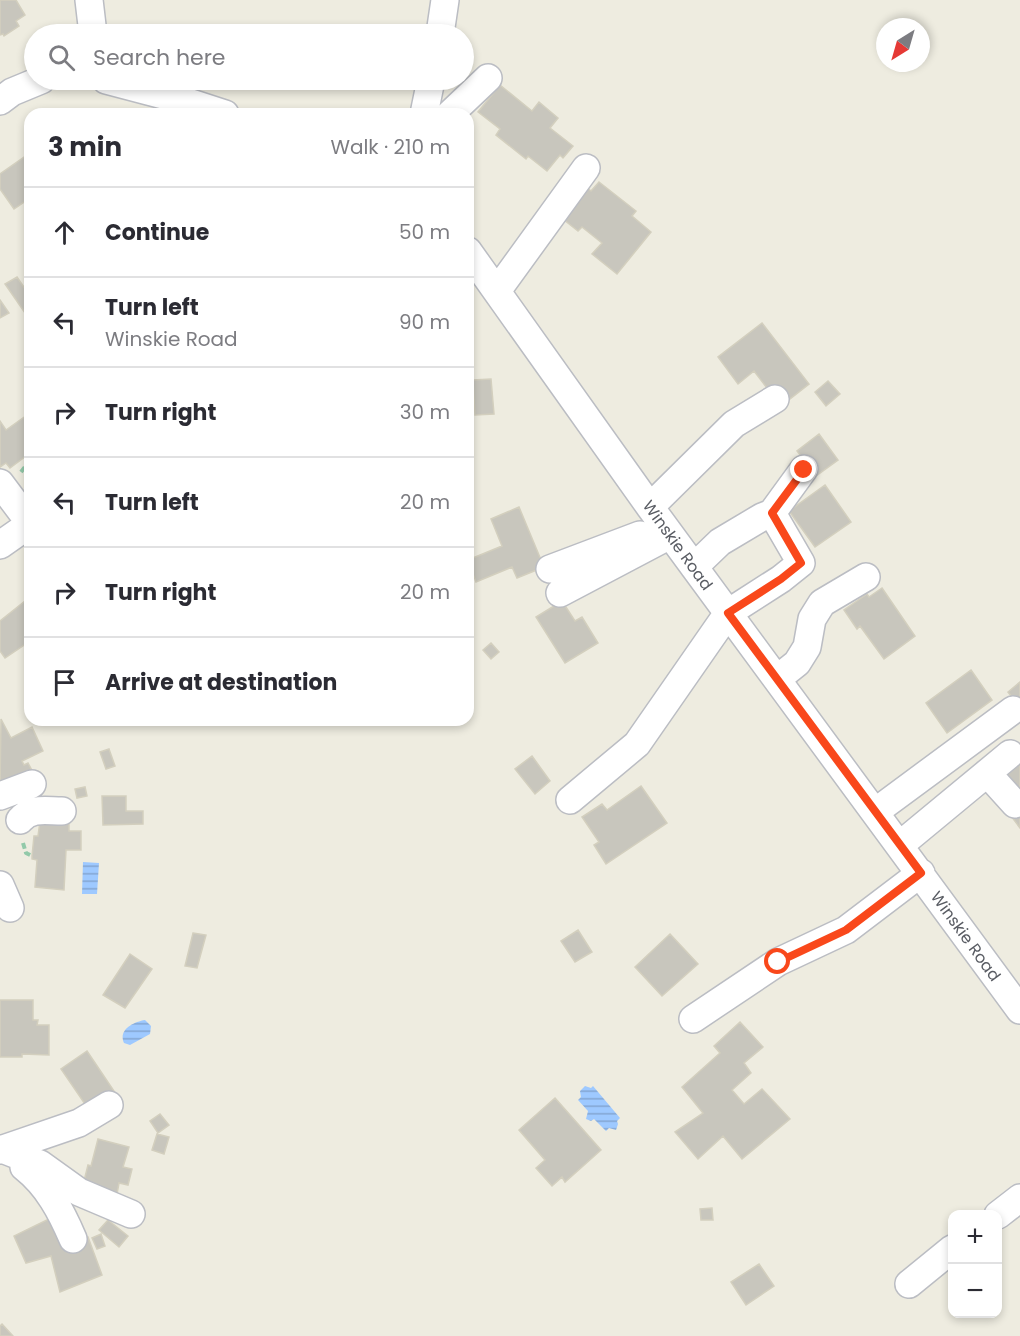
<!DOCTYPE html>
<html lang="en">
<head>
<meta charset="utf-8">
<style>
	body { margin:0; font-family:Poppins,sans-serif; background:#f7f7f7; color:#2b2b33 }
	.controls { position:absolute; right:18px; bottom:18px; display:grid; overflow:hidden; border-radius:12px; box-shadow:0 3px 9px #0003 }
	.controls button { width:54px; height:54px; display:grid; place-items:center; padding:0; border:0; border-bottom:2px solid #e1e1e2; background:#fff; color:#2b2b33; font:30px sans-serif }
	.compass { position:absolute; left:876px; top:18px; width:54px; height:54px; border-radius:50%; background:#fff; box-shadow:0 3px 9px #0003; rotate:217deg }
	.stop { position:absolute; width:18px; height:18px; margin:-14px; border:4px solid #f9481b; border-radius:50%; background:#fff }
	.stop.end { background:#f9481b; border-color:#fff; box-shadow:0 2px 6px #0008 }
	.list { margin:0; padding:0; list-style:none }
	h2 { display:flex; justify-content:space-between; align-items:center; height:78px; margin:0; padding:0 24px; font-size:26px }
	h2 small { font-size:20px; font-weight:400; color:#7c7c81 }
	.list li { display:grid; grid-template-columns:39px 1fr auto; gap:18px; align-items:center; box-sizing:border-box; height:90px; padding:0 24px; border-top:2px solid #e1e1e2 }
	.list b { display:block; font-size:22px; white-space:nowrap }
	.list p { margin:0; font-size:20px; white-space:nowrap; color:#7c7c81 }
	.list em { font-size:20px; font-style:normal; color:#7c7c81 }
	.icon { flex:none; width:33px; height:33px; fill:none; stroke:currentColor; stroke-width:2; stroke-linecap:round; stroke-linejoin:round }
	.map { position:relative; flex:none; width:1020px; height:1336px; overflow:hidden }
	.search { position:absolute; background:#fff; box-shadow:0 3px 9px #0003; left:24px; top:24px; width:450px; height:66px; display:flex; align-items:center; gap:15px; box-sizing:border-box; padding:0 21px; border-radius:33px; color:#7c7c81; font-size:22px }
	.panel { position:absolute; background:#fff; box-shadow:0 3px 9px #0003; left:24px; top:108px; width:450px; height:618px; border-radius:18px }
	.map>svg:first-child { display:block }
	.water { fill:url(#water-rules) }
	.building { fill:#c8c6bd; stroke:#d3cfbe; stroke-width:1.5 }
	.lines { fill:none; stroke-linecap:round; stroke-linejoin:round }
	.minor-casing { stroke:#bbbdc3; stroke-width:30 }
	.path { stroke:#92c9a9; stroke-width:4; stroke-dasharray:6 3; stroke-linecap:butt }
	.minor { stroke:#fff; stroke-width:27 }
	.route { stroke:#f9481b; stroke-width:8 }
	.labels { text-anchor:middle; stroke-width:5; stroke-linejoin:round; paint-order:stroke }
	.street-label { font-size:16px; fill:#595c63; stroke:#fff }
</style>
</head>
<body>
<div class="map">
<svg width="1020" height="1336" viewBox="0 0 1020 1336">
	<defs>
		<pattern id="water-rules" width="6" height="5" patternUnits="userSpaceOnUse" patternTransform="scale(1.5)"><rect width="6" height="5" fill="#9ec9ff"/><path d="M0 2.5h6" fill="none" stroke="#84a6d2"/></pattern>
	</defs>
	<rect width="100%" height="100%" fill="#eeece0"/>
	<!-- water -->
	<path class="water" d="M83 862 99 863 97 894H82Z
		M145 1020 151 1026 150 1034 130 1045 124 1043C118 1030 133 1022 145 1020Z
		M585 1086 591 1088 593 1086 620 1118 617 1121 618 1124 616 1130 609 1128 606 1131 594 1119 591 1121 586 1119 588 1111 578 1100 581 1097 580 1091Z"/>
	<!-- building -->
	<path class="building" d="M0 0H16L25 15 16 21 19 26 4 36 3 34 0 35Z
		M500 85 532 111 539 102 558 118 550 128 573 146 563 158 560 155 547 171 528 156 526 159 496 135 500 129 478 112Z
		M30 153V198L14 209 0 189V174Z
		M599 182 636 211 632 216 651 232 617 274 592 254 602 243 582 227 578 231 559 216 584 185 591 191Z
		M17 277 30 296V309L25 313 5 284Z
		M0 300 9 313 0 318Z
		M762 323 809 384 786 402 770 392 754 371 738 384 718 357Z
		M468 376 473 417H468Z
		M491 379 494 414 475 415 473 380Z
		M828 381 840 394 826 406 815 392Z
		M30 413V448L28 449 30 453 10 468 6 463 0 467V421L6 430Z
		M819 434 838 460 816 476 797 451Z
		M825 485 851 522 815 547 789 511Z
		M519 507 544 567 517 578 512 567 476 582 468 560 502 546 491 519Z
		M882 588 915 636 884 659 860 626 857 629 844 610 867 594 869 597Z
		M30 597V641L5 658 0 651V621Z
		M562 601 575 621 582 617 598 643 565 663 536 617Z
		M491 643 499 652 491 659 483 650Z
		M971 670 992 700 947 733 926 703Z
		M1020 682V707L1008 692Z
		M1 719 11 738 32 727 43 751 22 761 24 765 28 763 34 774 0 786Z
		M109 749 115 766 106 769 100 752Z
		M532 756 550 781 535 794 515 769Z
		M1020 759V791L1002 773Z
		M641 786 667 823 606 864 594 845 599 842 582 817 602 804 607 810Z
		M85 787 87 796 77 798 75 789Z
		M102 796H126V811H143V824L103 825Z
		M1020 803V828L1008 812Z
		M41 814 69 816V831H81V850H66L64 890 35 887 37 860 32 859V856L34 836H38Z
		M578 930 592 952 575 962 561 941Z
		M193 933 206 935 197 968 185 966Z
		M670 934 698 964 662 996 635 967Z
		M130 954 152 969 125 1008 103 995Z
		M0 1000H33V1020H38L37 1025H49V1055L22 1054V1057H0Z
		M740 1022 763 1047 744 1063 751 1073 732 1090 744 1104 762 1089 790 1119 742 1159 723 1136 698 1159 675 1132 703 1113 682 1087 720 1053 714 1046Z
		M87 1051 114 1091 89 1110 61 1069Z
		M555 1098 601 1150 565 1182 562 1177 552 1186 536 1168 545 1160 519 1130Z
		M160 1114 169 1125 158 1133 150 1121Z
		M157 1134 169 1137 164 1154 152 1150Z
		M98 1139 129 1147 123 1167 132 1169 128 1185 119 1183 117 1194 83 1185 88 1165 91 1166Z
		M712 1208 713 1220H701L700 1209Z
		M57 1215 70 1245 88 1237 102 1275 60 1292 51 1256 26 1263 14 1236Z
		M108 1220 128 1236 119 1247 99 1230Z
		M101 1234 105 1246 97 1249 92 1238Z
		M759 1264 774 1286 746 1305 731 1282Z
		M2 1324 13 1336H0V1326Z"/>
	<g class="lines">
		<!-- minor casing -->
		<g class="minor-casing">
			<path id="minor" d="M89 0 93 34
				M440 34 445 0
				M106 80 182 100 225 114
				M0 101 12 92 41 80
				M424 114 431 80
				M450 114 488 78
				M468 251 650 507 1020 1010
				M497 291 586 168
				M0 483 30 523
				M650 507 734 424 775 399
				M0 545 30 524
				M694 567 720 542 762 517 772 513 804 469
				M550 569 640 535
				M560 593 670 535
				M777 679 797 663 807 647 812 619 822 603 866 577
				M987 773 1015 804
				M0 796 32 784
				M570 800 637 744 728 613 781 579 801 563 772 513
				M875 812 1013 710
				M20 820C31 807 46 811 62 811
				M900 845 1010 754
				M0 885 10 908
				M693 1019 778 962 846 930 921 873
				M2 1149 40 1164 79 1192 131 1214
				M0 1150 79 1123 109 1105
				M24 1167C48 1186 61 1211 73 1239
				M998 1215 1020 1198
				M909 1284 952 1249"/>
		</g>
		<!-- path -->
		<path class="path" d="M21 472 28 463 25 457
			M23 843 26 853 32 856"/>
		<!-- minor -->
		<use href="#minor" class="minor"/>
	</g>
	<g class="lines">
		<!-- route -->
		<path class="route" d="M778 962 846 930 921 873 728 613 781 579 801 563 772 513 804 470"/>
	</g>
	<g class="labels">
		<!-- street labels -->
		<g class="street-label">
			<text transform="translate(678 545) rotate(54)" y="6">Winskie Road</text>
			<text transform="translate(966 936) rotate(54)" y="6">Winskie Road</text>
		</g>
	</g>
</svg>
<div class="controls">
<button>+</button>
<button>−</button>
</div>
<svg class="compass" viewBox="-18 -18 36 36"><path d="M0-13l5 13h-10z" fill="#e53935"/><path d="M0 13l5-13h-10z" fill="#7c7c81"/></svg>
<div class="stop" style="left:778px;top:962px"></div>
<div class="stop end" style="left:804px;top:470px"></div>
<div class="search"><svg class="icon" aria-label="search" viewBox="0 0 24 24"><circle cx="10" cy="10" r="6"/><path d="M15 15l6 6"/></svg>Search here</div>
<section class="panel">
<h2>3 min<small>Walk · 210 m</small></h2>
<ul class="list">
<li><svg class="icon" aria-label="ahead" viewBox="0 0 24 24"><path d="M12 20V5M6 11l6-6 6 6"/></svg><div><b>Continue</b></div><em>50 m</em></li>
<li><svg class="icon" aria-label="left" viewBox="0 0 24 24"><path d="M17 20v-9H6M10 6l-5 5 5 5"/></svg><div><b>Turn left</b><p>Winskie Road</p></div><em>90 m</em></li>
<li><svg class="icon" aria-label="right" viewBox="0 0 24 24"><path d="M7 20v-9h11M14 6l5 5-5 5"/></svg><div><b>Turn right</b></div><em>30 m</em></li>
<li><svg class="icon" aria-label="left" viewBox="0 0 24 24"><path d="M17 20v-9H6M10 6l-5 5 5 5"/></svg><div><b>Turn left</b></div><em>20 m</em></li>
<li><svg class="icon" aria-label="right" viewBox="0 0 24 24"><path d="M7 20v-9h11M14 6l5 5-5 5"/></svg><div><b>Turn right</b></div><em>20 m</em></li>
<li><svg class="icon" aria-label="arrive" viewBox="0 0 24 24"><path d="M6 21V4h12l-3 4 3 4H6"/></svg><div><b>Arrive at destination</b></div></li>
</ul>
</section>
</div>
</body>
</html>
